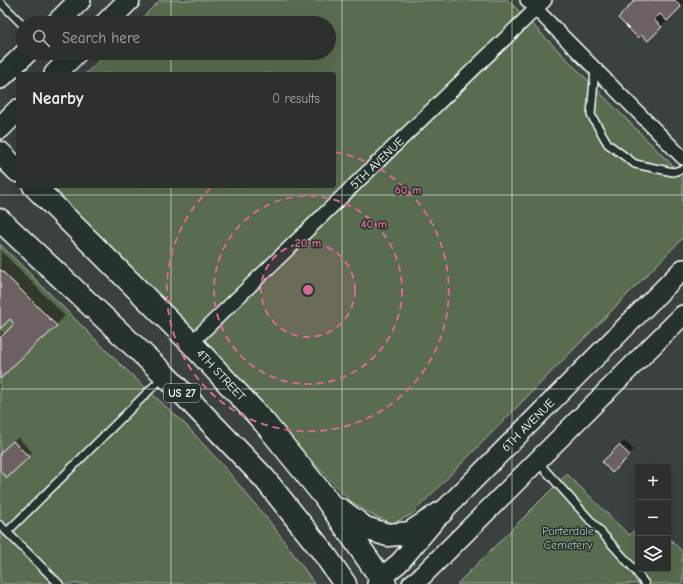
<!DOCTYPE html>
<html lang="en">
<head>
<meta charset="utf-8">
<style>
	body { margin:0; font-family:"Comic Neue",sans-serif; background:#343936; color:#f1f3f6 }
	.controls { position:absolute; right:12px; bottom:12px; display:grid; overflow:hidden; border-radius:4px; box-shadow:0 4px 16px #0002 }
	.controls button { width:36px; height:36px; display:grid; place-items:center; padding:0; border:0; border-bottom:1px solid #484c4a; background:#2c312e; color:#f1f3f6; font:20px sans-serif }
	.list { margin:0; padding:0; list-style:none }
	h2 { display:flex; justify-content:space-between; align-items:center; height:52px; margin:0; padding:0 16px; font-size:17px }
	h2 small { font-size:13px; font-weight:400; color:#a6a9aa }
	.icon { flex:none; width:22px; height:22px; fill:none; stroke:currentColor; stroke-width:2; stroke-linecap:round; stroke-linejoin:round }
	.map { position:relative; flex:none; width:683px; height:584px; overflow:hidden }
	.search { position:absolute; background:#2c312e; box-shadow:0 4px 16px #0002; left:16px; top:16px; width:320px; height:44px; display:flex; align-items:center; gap:10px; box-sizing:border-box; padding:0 14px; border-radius:22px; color:#a6a9aa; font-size:15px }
	.panel { position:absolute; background:#2c312e; box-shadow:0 4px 16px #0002; left:16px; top:72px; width:320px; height:116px; border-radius:4px }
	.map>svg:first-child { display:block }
	.green { fill:#5a6c4f; stroke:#acb6a7 }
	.shadow { fill:#0007 }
	.building { fill:#6c6164; stroke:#fff }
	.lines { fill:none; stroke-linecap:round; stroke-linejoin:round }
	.lane-casing { stroke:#fff; stroke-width:10 }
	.street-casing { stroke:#fff; stroke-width:16 }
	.secondary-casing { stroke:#fff; stroke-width:22 }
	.primary-casing { stroke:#fff; stroke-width:24 }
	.highway-casing { stroke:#fff; stroke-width:25 }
	.lane { stroke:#26332d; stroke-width:7 }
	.street { stroke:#26332d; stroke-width:13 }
	.secondary { stroke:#26332d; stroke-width:19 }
	.primary { stroke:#26332d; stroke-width:21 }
	.highway { stroke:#26332d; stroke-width:22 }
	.grid { fill:none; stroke:#fff; stroke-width:1; stroke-opacity:0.55 }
	.ring { fill:none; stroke:#d76994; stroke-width:2; stroke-dasharray:7 5 }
	.labels { text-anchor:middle; stroke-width:3; stroke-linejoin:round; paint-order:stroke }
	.shield { fill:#26332d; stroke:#bec2c0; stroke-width:1 }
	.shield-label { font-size:11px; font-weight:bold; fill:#fff }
	.street-label { font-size:12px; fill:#fff; stroke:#26332d }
	.park-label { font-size:12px; fill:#b5bdb0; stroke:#26332d }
	.centre { fill:#d76994; stroke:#26332d; stroke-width:2 }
	.ring-label { font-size:12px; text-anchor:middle; font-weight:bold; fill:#d76994; stroke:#26332d; stroke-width:3; stroke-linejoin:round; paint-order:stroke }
</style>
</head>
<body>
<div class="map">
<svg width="683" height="584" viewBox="0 0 683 584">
	<rect width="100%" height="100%" fill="#3b413e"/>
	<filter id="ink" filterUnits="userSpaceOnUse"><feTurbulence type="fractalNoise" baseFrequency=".025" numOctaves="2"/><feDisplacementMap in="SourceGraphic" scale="8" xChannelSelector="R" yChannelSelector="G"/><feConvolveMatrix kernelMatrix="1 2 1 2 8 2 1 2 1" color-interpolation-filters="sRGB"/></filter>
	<g filter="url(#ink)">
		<!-- green -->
		<path class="green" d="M160 0H508L683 176V238L411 515 393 523 372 515 348 499 52 186H334V74H85L107 53H329V23H137Z
			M0 244 122 366 185 424 225 468 273 526 315 584H0Z
			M567 474 629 535 638 527V569H668V537L683 552V584H457Z"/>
		<!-- shadow -->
		<path class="shadow" d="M637 0H683V4L648 40Z
			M0 250 65 316 43 338 42 337 0 378V330L5 335 16 324 10 317 0 327Z
			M18 437 32 452 7 476 0 470V454Z
			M624 441 634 450 612 471 603 462Z"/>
		<!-- building -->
		<path class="building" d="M635 0H675L681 7 667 21 660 14 654 20 662 27 648 41 641 35 638 38 618 18Z
			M0 269 57 326 43 339 42 338 0 379V338L14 324 10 319 0 329Z
			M13 441 29 457 7 478 0 471V453Z
			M619 445 630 455 612 473 602 462Z"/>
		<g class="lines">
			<!-- lane casing -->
			<g class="lane-casing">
				<path id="lane" d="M0 2 23 25
					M595 69 591 115 608 144 635 164 673 172 683 169
					M537 461 634 569 645 584
					M0 525 59 584
					M7 532 163 377"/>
			</g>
			<!-- street casing -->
			<g class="street-casing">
				<path id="street" d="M527 0 683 158
					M191 343 545 0"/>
			</g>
			<!-- secondary casing -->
			<g class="secondary-casing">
				<path id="secondary" d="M377 584 381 578 400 562 442 512 683 269
					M412 584 420 578 683 315"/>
			</g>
			<!-- primary casing -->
			<g class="primary-casing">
				<path id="primary" d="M57 23 80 0
					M106 23 129 0
					M55 74 76 53
					M0 78 26 53
					M0 128 18 110"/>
			</g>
			<!-- highway casing -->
			<g class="highway-casing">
				<path id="highway" d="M0 153 18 171
					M34 186 191 343 264 422 324 496 385 584
					M0 220 165 375 264 478 323 552 345 584
					M341 510 365 528 388 535 410 533 442 512"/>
			</g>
			<!-- lane -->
			<use href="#lane" class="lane"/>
			<!-- street -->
			<use href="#street" class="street"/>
			<!-- secondary -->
			<use href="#secondary" class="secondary"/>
			<!-- primary -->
			<use href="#primary" class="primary"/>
			<!-- highway -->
			<use href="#highway" class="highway"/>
		</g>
	</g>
	<!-- grid -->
	<path class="grid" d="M171 0V23M342 0V584M512 0V584M171 53V74M171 186V584M0 195H683M0 389H683"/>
	<!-- distance rings -->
	<circle cx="308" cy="290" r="47" fill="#d76994" fill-opacity=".12"/>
	<g class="ring">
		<circle cx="308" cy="290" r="47"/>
		<circle cx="308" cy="290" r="94"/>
		<path d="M335 152A141 141 0 1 1 213 186"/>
	</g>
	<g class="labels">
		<!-- shield labels -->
		<rect class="shield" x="164" y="384" width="36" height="18" rx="3"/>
		<g class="shield-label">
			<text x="182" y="397">US 27</text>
		</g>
		<!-- street labels -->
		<g class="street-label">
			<text transform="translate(377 163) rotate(-44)" y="4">5TH AVENUE</text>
			<text transform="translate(221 375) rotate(47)" y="4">4TH STREET</text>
			<text transform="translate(528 425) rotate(-45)" y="4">6TH AVENUE</text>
		</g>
		<!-- park labels -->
		<g class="park-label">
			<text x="568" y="535">Porterdale<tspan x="568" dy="14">Cemetery</tspan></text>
		</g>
	</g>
	<circle cx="308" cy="290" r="6" class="centre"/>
	<g class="ring-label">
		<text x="408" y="194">60 m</text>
		<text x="374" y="228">40 m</text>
		<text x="308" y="247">20 m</text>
	</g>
</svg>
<div class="controls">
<button>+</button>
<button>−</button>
<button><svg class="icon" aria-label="layers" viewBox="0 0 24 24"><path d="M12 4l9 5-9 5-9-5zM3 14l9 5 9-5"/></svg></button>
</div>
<div class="search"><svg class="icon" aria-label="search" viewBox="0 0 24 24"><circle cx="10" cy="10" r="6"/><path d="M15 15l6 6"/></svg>Search here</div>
<section class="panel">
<h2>Nearby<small>0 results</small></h2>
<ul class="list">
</ul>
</section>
</div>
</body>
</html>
